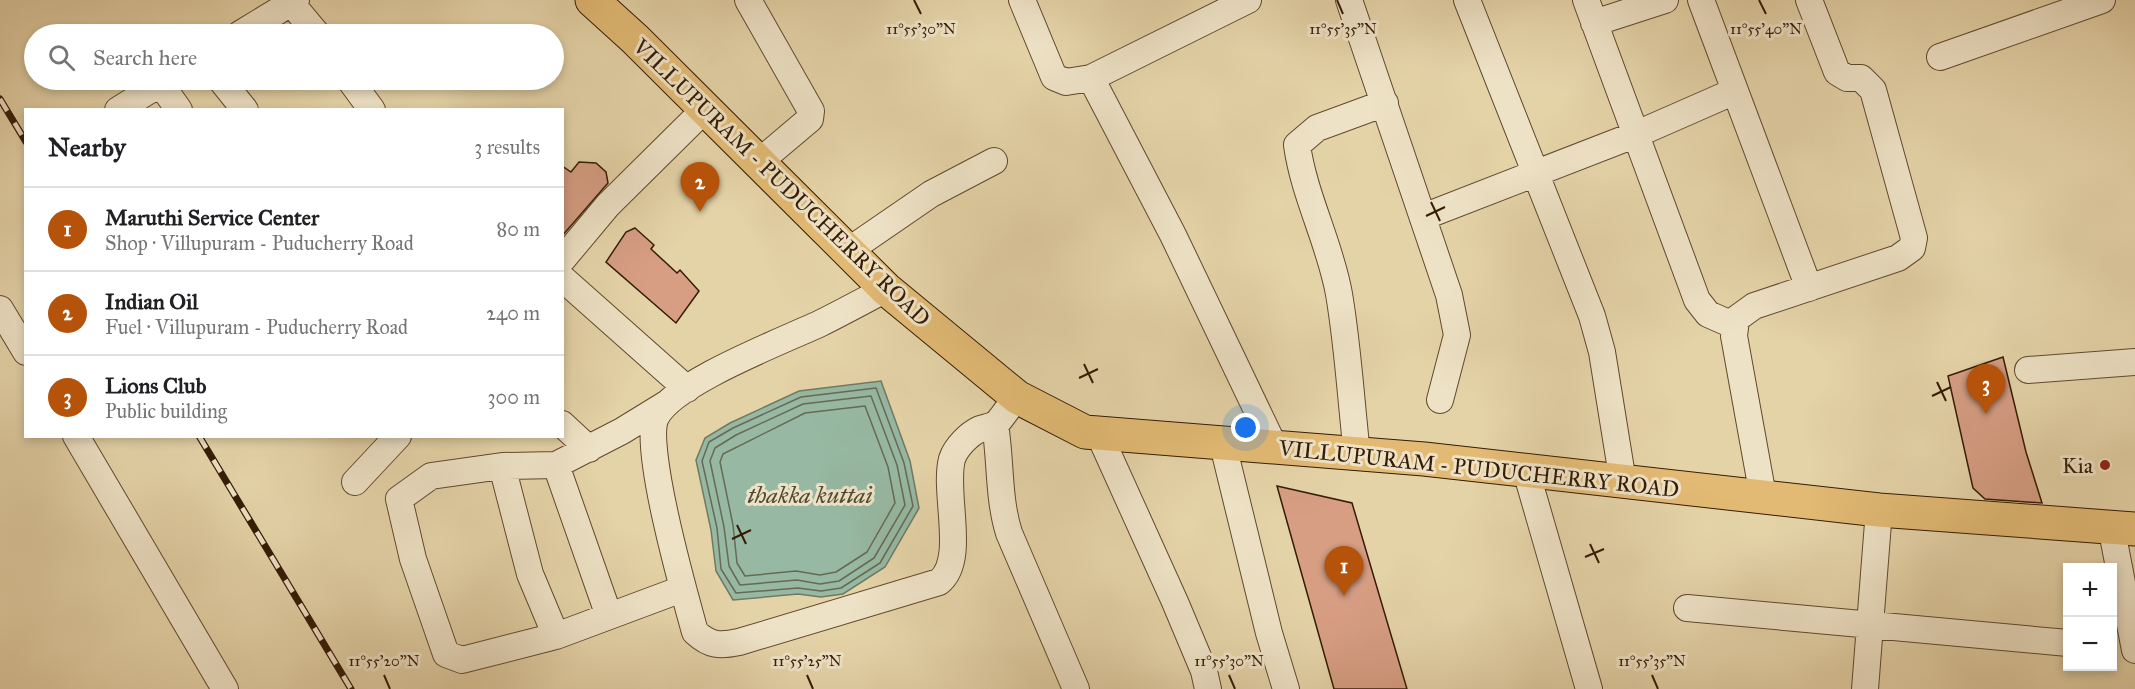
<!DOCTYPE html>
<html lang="en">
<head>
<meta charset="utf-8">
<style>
	body { margin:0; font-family:"IM FELL Great Primer",serif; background:#f2f2f2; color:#202124 }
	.controls { position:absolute; right:18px; bottom:18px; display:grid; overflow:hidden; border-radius:0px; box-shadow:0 3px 9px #0003 }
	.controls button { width:54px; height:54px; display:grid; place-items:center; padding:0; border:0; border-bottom:2px solid #e0e0e0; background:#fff; color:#202124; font:30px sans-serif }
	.you { position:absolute; left:1246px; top:428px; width:21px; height:21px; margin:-15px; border:4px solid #fff; border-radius:50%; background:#1a73e8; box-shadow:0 0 0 9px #1a73e833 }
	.badge { display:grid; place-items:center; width:39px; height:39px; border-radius:50%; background:#b45309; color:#fff; font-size:20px; font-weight:700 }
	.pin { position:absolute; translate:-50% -50px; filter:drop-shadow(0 2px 3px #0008) }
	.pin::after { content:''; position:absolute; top:32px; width:21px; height:18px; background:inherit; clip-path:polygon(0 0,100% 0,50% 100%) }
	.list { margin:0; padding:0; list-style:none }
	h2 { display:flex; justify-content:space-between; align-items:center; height:78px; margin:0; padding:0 24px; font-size:26px }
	h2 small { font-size:20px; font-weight:400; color:#757577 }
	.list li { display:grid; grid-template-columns:39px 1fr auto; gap:18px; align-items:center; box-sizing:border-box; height:84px; padding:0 24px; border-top:2px solid #e0e0e0 }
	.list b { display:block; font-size:22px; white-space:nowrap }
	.list p { margin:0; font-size:20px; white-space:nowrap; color:#757577 }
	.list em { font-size:20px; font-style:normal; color:#757577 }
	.icon { flex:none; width:33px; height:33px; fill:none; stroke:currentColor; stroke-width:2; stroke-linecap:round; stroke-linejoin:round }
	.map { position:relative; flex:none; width:2135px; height:689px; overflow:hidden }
	.search { position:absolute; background:#fff; box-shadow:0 3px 9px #0003; left:24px; top:24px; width:540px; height:66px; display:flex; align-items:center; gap:15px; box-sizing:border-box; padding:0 21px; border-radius:33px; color:#757577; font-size:22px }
	.panel { position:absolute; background:#fff; box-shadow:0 3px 9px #0003; left:24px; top:108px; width:540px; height:330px; border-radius:0px }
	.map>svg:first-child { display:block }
	.water { fill:#97b9a3; stroke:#6f7a64; stroke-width:1.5 }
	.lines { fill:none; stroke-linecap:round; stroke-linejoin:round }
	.shore { stroke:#666a54; stroke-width:1.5 }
	.building { fill:#d79e84; stroke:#341b05; stroke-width:1.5 }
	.minor-casing { stroke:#60492e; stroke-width:28 }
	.highway-casing { stroke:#341b05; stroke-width:35 }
	.minor { stroke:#eee2c6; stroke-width:26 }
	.highway { stroke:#e2ba74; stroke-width:33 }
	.rail-casing { stroke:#341b05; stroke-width:7 }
	.rail { stroke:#eee2c6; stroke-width:4.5; stroke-dasharray:14; stroke-linecap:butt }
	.ticks { fill:none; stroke:#341b05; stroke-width:2 }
	.poi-dot { fill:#8f2418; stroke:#eee2c6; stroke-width:2 }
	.labels { text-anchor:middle; stroke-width:6; stroke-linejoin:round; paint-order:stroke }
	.street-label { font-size:22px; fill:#341b05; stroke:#eee2c6 }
	.poi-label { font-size:22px; fill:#341b05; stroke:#eee2c6; text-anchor:end }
	.water-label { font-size:24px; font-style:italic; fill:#524a34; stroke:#eee2c6 }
	.ticks-label { font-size:15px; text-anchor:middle; fill:#341b05; stroke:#eee2c6; stroke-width:6; stroke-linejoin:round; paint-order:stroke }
</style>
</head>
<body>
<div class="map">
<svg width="2135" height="689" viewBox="0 0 2135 689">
	<rect width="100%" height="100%" fill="#e5d3a8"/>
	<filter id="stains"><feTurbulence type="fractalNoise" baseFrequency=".00333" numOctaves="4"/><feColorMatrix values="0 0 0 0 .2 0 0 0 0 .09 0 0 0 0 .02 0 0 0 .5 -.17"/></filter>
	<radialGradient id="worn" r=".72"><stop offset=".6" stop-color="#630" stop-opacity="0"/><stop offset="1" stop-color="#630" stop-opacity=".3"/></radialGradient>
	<!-- water -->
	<path class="water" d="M881 381 910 461 919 508 885 567 843 594 821 597 798 594 733 600 716 571 711 530 696 460 705 438 730 423 799 391Z"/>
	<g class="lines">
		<!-- shore -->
		<path class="shore" d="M876 388 904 463 913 506 880 563 841 588 821 591 798 588 736 593 721 569 717 528 702 461 709 442 733 428 801 397Z
			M871 396 897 465 905 505 874 558 839 581 820 584 797 580 740 585 729 566 724 527 710 461 715 448 736 435 803 404Z
			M865 406 888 467 895 503 867 552 836 572 820 575 796 571 745 576 737 563 733 525 720 462 723 454 805 413Z"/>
	</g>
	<!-- building -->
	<path class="building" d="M579 162 596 163 606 172 608 183 562 236V166L571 172Z
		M635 228 654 245 651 249 677 273 680 270 699 291 676 323 606 262 626 232Z
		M2003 357 2026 452 2042 503 1985 499 1973 488 1948 376Z
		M1277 486 1352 503 1407 689H1334Z"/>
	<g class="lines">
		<!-- minor casing -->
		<g class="minor-casing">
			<path id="minor" d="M748 0 811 111 810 119 759 162
				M1022 0 1054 77 1066 82 1091 78
				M1248 0 1091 78 1173 235 1275 448
				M1349 0 1449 295 1457 335 1440 400
				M1467 0 1592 316 1602 352 1623 482
				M1586 0 1697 300 1708 314 1733 325
				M1701 0 1809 288
				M291 3 317 34
				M1594 23 1665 0
				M240 34 296 0
				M1940 57 2102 0
				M221 80 245 110
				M350 80 372 110
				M160 83 179 110
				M118 110 166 80
				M1423 217 1637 134 1735 91
				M848 251 931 194 994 161
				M562 260 608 205 705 109
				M562 278 687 389
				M886 289C865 300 843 312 821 323 783 341 674 382 656 417 642 445 685 596 695 632 710 646 720 646 739 642L939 582C967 560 943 493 952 459 956 447 969 434 980 429 985 427 992 427 997 423 1004 415 1010 405 1017 397
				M0 309 26 352
				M2028 370 2135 362
				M666 404 622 431 556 465 502 466 431 476 399 499 413 559 446 654 462 660 556 636 682 589
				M562 424 589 449
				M995 424C1001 461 998 498 1009 533L1076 689
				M1099 434 1175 602 1204 671 1208 689
				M76 436 225 689
				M1223 445 1269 633 1286 689
				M1357 454C1351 401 1348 347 1339 294 1330 243 1304 196 1297 145L1317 128 1385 103
				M556 465 609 616
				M502 466 530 574 556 636
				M1526 471 1589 689
				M355 482 398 436
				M1763 496 1734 336 1736 319 1754 306 1898 258 1912 248 1914 238 1873 90 1861 78H1847L1837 72 1809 0
				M2111 526 2135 650
				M1687 608 2068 643
				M1865 689 1879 510"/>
		</g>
		<!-- highway casing -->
		<g class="highway-casing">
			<path id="highway" d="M592 0 635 39 886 289 1017 397 1085 432 1424 459 1879 510 2135 529"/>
		</g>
		<!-- minor -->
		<use href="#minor" class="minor"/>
		<!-- highway -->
		<use href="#highway" class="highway"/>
		<!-- rail casing -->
		<g class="rail-casing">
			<path id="rail" d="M0 99 26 142
				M199 436 351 689"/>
		</g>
		<!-- rail -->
		<use href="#rail" class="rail"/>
	</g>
	<!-- ticks -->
	<path class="ticks" d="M914 0 921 14M1337 0 1343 14M1759 0 1766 14M1431 202 1440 221M1426 216 1445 207M1084 364 1093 383M1079 378 1098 369M1937 382 1946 401M1932 396 1951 387M737 525 746 544M732 539 751 530M1590 544 1599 563M1585 557 1604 549M384 675 390 689M807 675 813 689M1229 675 1235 689M1652 675 1658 689"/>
	<!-- markers -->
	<circle class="poi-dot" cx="2105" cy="465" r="6"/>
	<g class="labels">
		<!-- street labels -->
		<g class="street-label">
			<text transform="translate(782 182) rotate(44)" y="8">VILLUPURAM - PUDUCHERRY ROAD</text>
			<text transform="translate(1479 468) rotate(6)" y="8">VILLUPURAM - PUDUCHERRY ROAD</text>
		</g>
		<!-- poi labels -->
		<g class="poi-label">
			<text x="2093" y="473">Kia</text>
		</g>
		<!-- water labels -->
		<g class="water-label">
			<text x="810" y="503">thakka kuttai</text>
		</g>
	</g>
	<g class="ticks-label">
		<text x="921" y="34">11°55'30"N</text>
		<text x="1343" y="34">11°55'35"N</text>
		<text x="1766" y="34">11°55'40"N</text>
		<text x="384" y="666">11°55'20"N</text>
		<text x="807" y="666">11°55'25"N</text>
		<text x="1229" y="666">11°55'30"N</text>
		<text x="1652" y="666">11°55'35"N</text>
	</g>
	<rect width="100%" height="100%" filter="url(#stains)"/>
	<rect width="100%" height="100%" fill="url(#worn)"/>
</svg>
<div class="controls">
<button>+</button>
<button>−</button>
</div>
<div class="you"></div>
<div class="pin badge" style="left:1344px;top:596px">1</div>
<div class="pin badge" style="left:700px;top:212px">2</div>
<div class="pin badge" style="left:1986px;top:414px">3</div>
<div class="search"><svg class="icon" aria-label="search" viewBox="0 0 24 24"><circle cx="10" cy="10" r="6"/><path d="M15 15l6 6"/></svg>Search here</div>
<section class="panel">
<h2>Nearby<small>3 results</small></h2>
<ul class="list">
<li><span class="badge">1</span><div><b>Maruthi Service Center</b><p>Shop · Villupuram - Puducherry Road</p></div><em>80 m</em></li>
<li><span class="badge">2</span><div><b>Indian Oil</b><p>Fuel · Villupuram - Puducherry Road</p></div><em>240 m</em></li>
<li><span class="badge">3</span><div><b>Lions Club</b><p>Public building</p></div><em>300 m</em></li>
</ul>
</section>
</div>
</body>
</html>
